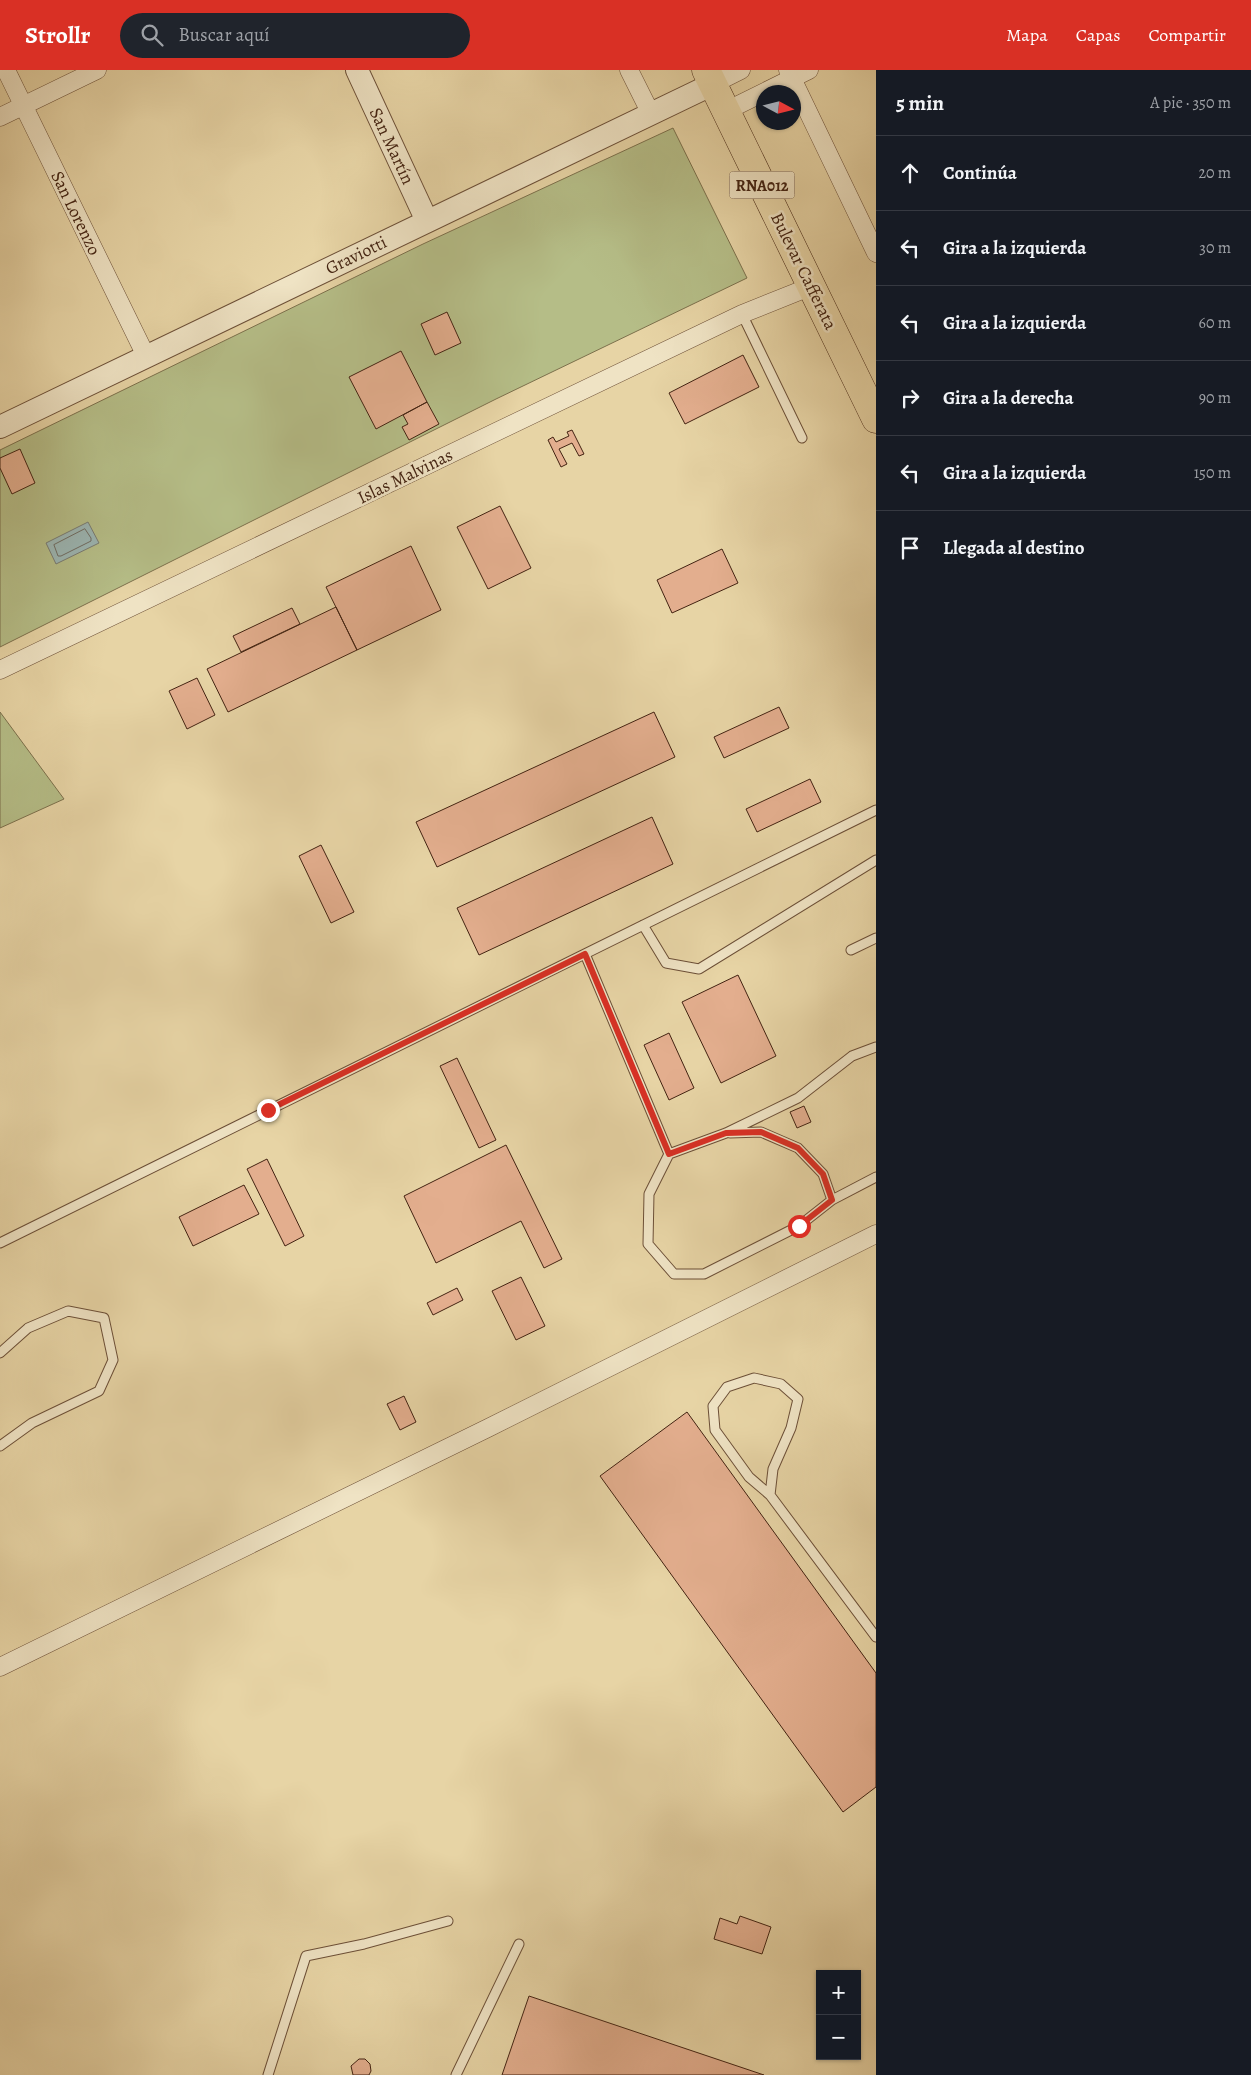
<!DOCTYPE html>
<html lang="es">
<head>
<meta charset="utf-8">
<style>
	body { margin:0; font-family:Alegreya,serif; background:#20242c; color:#f1f3f6 }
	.controls { position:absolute; right:15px; bottom:15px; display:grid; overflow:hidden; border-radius:0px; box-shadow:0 1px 4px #0004 }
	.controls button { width:45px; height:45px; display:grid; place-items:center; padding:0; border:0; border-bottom:1px solid #363941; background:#171b24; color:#f1f3f6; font:25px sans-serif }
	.compass { position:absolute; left:756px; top:15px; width:45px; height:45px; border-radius:50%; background:#171b24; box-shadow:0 1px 4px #0004; rotate:97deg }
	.stop { position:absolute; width:15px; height:15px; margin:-11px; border:4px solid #d93025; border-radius:50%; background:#fff }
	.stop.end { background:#d93025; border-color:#fff; box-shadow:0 1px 5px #0008 }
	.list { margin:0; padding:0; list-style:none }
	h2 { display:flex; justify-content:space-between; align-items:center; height:65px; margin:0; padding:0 20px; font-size:21px }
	h2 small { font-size:16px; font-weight:400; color:#9ea1a6 }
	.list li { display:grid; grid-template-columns:32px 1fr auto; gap:15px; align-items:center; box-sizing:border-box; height:75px; padding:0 20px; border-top:1px solid #363941 }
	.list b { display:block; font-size:19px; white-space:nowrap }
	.list em { font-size:16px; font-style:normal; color:#9ea1a6 }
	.icon { flex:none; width:28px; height:28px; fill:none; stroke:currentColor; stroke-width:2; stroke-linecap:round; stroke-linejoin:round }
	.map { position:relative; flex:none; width:876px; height:2005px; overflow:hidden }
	header { display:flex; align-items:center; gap:30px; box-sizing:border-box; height:70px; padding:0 25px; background:#d93025; color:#fff }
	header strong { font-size:24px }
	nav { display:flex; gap:28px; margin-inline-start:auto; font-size:18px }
	.search { width:350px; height:45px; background:#20242c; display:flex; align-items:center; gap:12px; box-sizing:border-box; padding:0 18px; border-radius:28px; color:#9ea1a6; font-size:19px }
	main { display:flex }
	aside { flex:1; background:#171b24 }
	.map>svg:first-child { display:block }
	.green { fill:#b5bd87; stroke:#7c704c }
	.water { fill:#9bb5b2; stroke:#787b72 }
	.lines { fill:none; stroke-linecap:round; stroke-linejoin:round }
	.shore { stroke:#6f6c62; stroke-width:1 }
	.building { fill:#e3ae8e; stroke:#432312 }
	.service-casing { stroke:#6c4f37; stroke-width:11 }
	.minor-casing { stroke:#6c4f37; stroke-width:19 }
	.tertiary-casing { stroke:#6c4f37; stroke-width:24 }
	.trunk-casing { stroke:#432312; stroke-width:29 }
	.service { stroke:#efe3c4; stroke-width:9 }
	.minor { stroke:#efe3c4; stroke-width:18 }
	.tertiary { stroke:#efe3c4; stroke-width:22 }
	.trunk { stroke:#e7d4a5; stroke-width:28 }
	.route { stroke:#d93025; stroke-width:6 }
	.labels { text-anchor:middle; stroke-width:5; stroke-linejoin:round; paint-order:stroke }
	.shield { fill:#efe3c4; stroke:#775d47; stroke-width:1 }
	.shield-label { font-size:16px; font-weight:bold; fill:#432312 }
	.street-label { font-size:18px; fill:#432312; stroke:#efe3c4 }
</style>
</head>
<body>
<header>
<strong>Strollr</strong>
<div class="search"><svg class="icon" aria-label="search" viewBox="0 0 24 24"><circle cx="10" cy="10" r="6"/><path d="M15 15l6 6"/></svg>Buscar aquí</div>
<nav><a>Mapa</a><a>Capas</a><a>Compartir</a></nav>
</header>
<main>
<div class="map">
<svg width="876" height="2005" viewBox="0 0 876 2005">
	<rect width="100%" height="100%" fill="#e7d4a5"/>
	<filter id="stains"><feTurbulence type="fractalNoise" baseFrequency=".004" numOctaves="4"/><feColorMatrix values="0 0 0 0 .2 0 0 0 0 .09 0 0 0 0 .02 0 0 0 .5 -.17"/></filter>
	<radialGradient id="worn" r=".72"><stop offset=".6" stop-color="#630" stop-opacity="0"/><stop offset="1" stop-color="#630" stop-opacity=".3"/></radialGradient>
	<!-- green -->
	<path class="green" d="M673 58 747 208 496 329 0 577V380L423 174Z
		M0 642 64 729 0 758Z"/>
	<!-- water -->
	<path class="water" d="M88 452 99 473 56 494 46 473Z"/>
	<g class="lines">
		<!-- shore -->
		<path class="shore" d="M85 459 91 468V471L61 486H58L54 475Z"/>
	</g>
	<!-- building -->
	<path class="building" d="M447 242 461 273 435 285 421 254Z
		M401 281 427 332 376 359 349 307Z
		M743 285 759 317 685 354 669 323Z
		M427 332 439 354 409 370 402 357 408 354 403 345Z
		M572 360 584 384 579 386 572 373 559 379 567 394 561 397 548 370 553 367 556 372 569 366 567 362Z
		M20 379 35 413 12 424 0 398V388Z
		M500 436 531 498 488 519 457 457Z
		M411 476 441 540 357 580 326 517Z
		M722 479 738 513 672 543 657 510Z
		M336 537 357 580 228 642 207 599Z
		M292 538 300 554 241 582 233 566Z
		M197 608 215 645 187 659 169 621Z
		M779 637 789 658 724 688 714 667Z
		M654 642 675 687 437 797 416 752Z
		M810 709 821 732 757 762 746 739Z
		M652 747 673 794 479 885 457 838Z
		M321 775 354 842 331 853 299 786Z
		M738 905 776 986 721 1013 682 932Z
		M669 963 694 1018 669 1030 644 975Z
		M457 988 496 1070 479 1078 440 996Z
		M804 1036 811 1052 797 1058 790 1042Z
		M506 1075 562 1189 544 1198 521 1151 436 1193 404 1126Z
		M267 1089 304 1166 285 1176 247 1099Z
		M244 1115 259 1144 193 1176 179 1147Z
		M521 1207 545 1256 516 1270 492 1221Z
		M457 1218 463 1230 433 1245 427 1233Z
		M404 1326 416 1352 400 1360 387 1334Z
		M687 1342 876 1603V1717L843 1742 600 1406Z
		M740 1846 771 1857 762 1884 714 1869 720 1848 737 1854Z
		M529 1926 764 2005H502Z
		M359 1989H365L370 1994 371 2001 369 2005H353L351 1996Z"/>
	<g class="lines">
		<!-- service casing -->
		<g class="service-casing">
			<path id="service" d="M742 244 802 368
				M643 855 666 893 699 899 876 790
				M851 880 876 868
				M585 884 669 1084
				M876 977 852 986 798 1028 726 1063 669 1084 649 1124 648 1174 674 1204H704L799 1156 832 1130 876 1107
				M730 1063 761 1062 798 1078 823 1104 832 1130
				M0 1173 876 740
				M0 1283 28 1258 68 1241 104 1248 113 1290 99 1321 32 1353 0 1376
				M770 1425 773 1399 791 1358 798 1329 781 1314 754 1308 727 1317 713 1336 715 1360 749 1407 770 1425 876 1567
				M268 2005 306 1886 364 1874 448 1851
				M456 2005 519 1874"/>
		</g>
		<!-- minor casing -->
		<g class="minor-casing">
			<path id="minor" d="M6 0 146 286
				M629 0 651 44
				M788 0 876 183
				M713 14 741 0
				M726 41 809 0
				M0 47 97 0
				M0 600 742 244 812 216
				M0 1597 488 1358 876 1164"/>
		</g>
		<!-- tertiary casing -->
		<g class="tertiary-casing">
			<path id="tertiary" d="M357 0 427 151
				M0 357 713 14"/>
		</g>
		<!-- trunk casing -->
		<g class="trunk-casing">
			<path id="trunk" d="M706 0 876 349"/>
		</g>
		<!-- service -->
		<use href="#service" class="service"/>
		<!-- minor -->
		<use href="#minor" class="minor"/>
		<!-- tertiary -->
		<use href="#tertiary" class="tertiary"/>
		<!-- trunk -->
		<use href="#trunk" class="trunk"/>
	</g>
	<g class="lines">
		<!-- route -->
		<path class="route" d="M268 1040 585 884 669 1084 726 1063 761 1062 798 1078 823 1104 832 1130 799 1156"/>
	</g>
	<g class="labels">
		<!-- shield labels -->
		<rect class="shield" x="729.5" y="101.5" width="65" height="27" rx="4"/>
		<g class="shield-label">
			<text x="762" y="121">RNA012</text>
		</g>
		<!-- street labels -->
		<g class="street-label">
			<text transform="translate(392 76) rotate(65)" y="6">San Martín</text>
			<text transform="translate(76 143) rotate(64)" y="6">San Lorenzo</text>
			<text transform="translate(356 185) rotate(-26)" y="6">Graviotti</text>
			<text transform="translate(804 201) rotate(64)" y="6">Bulevar Cafferata</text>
			<text transform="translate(405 406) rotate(-26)" y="6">Islas Malvinas</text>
		</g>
	</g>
	<rect width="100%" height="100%" filter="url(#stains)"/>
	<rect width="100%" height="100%" fill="url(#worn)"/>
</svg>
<div class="controls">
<button>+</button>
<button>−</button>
</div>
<svg class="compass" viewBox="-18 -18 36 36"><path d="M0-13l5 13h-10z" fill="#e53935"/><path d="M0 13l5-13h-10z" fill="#9ea1a6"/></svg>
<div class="stop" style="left:799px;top:1156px"></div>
<div class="stop end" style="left:268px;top:1040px"></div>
</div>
<aside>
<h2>5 min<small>A pie · 350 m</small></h2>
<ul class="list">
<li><svg class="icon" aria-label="ahead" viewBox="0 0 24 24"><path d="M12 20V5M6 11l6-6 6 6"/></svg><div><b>Continúa</b></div><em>20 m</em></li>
<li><svg class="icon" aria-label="left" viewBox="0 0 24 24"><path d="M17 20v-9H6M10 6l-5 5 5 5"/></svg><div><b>Gira a la izquierda</b></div><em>30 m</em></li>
<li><svg class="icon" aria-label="left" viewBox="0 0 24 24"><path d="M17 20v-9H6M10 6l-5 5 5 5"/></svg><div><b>Gira a la izquierda</b></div><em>60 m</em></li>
<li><svg class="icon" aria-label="right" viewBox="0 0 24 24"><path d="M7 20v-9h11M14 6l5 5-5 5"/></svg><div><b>Gira a la derecha</b></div><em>90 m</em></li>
<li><svg class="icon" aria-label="left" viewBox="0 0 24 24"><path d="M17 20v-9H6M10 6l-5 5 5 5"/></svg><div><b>Gira a la izquierda</b></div><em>150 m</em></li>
<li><svg class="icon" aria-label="arrive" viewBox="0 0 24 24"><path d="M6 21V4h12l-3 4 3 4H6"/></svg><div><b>Llegada al destino</b></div></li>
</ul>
</aside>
</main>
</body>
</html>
